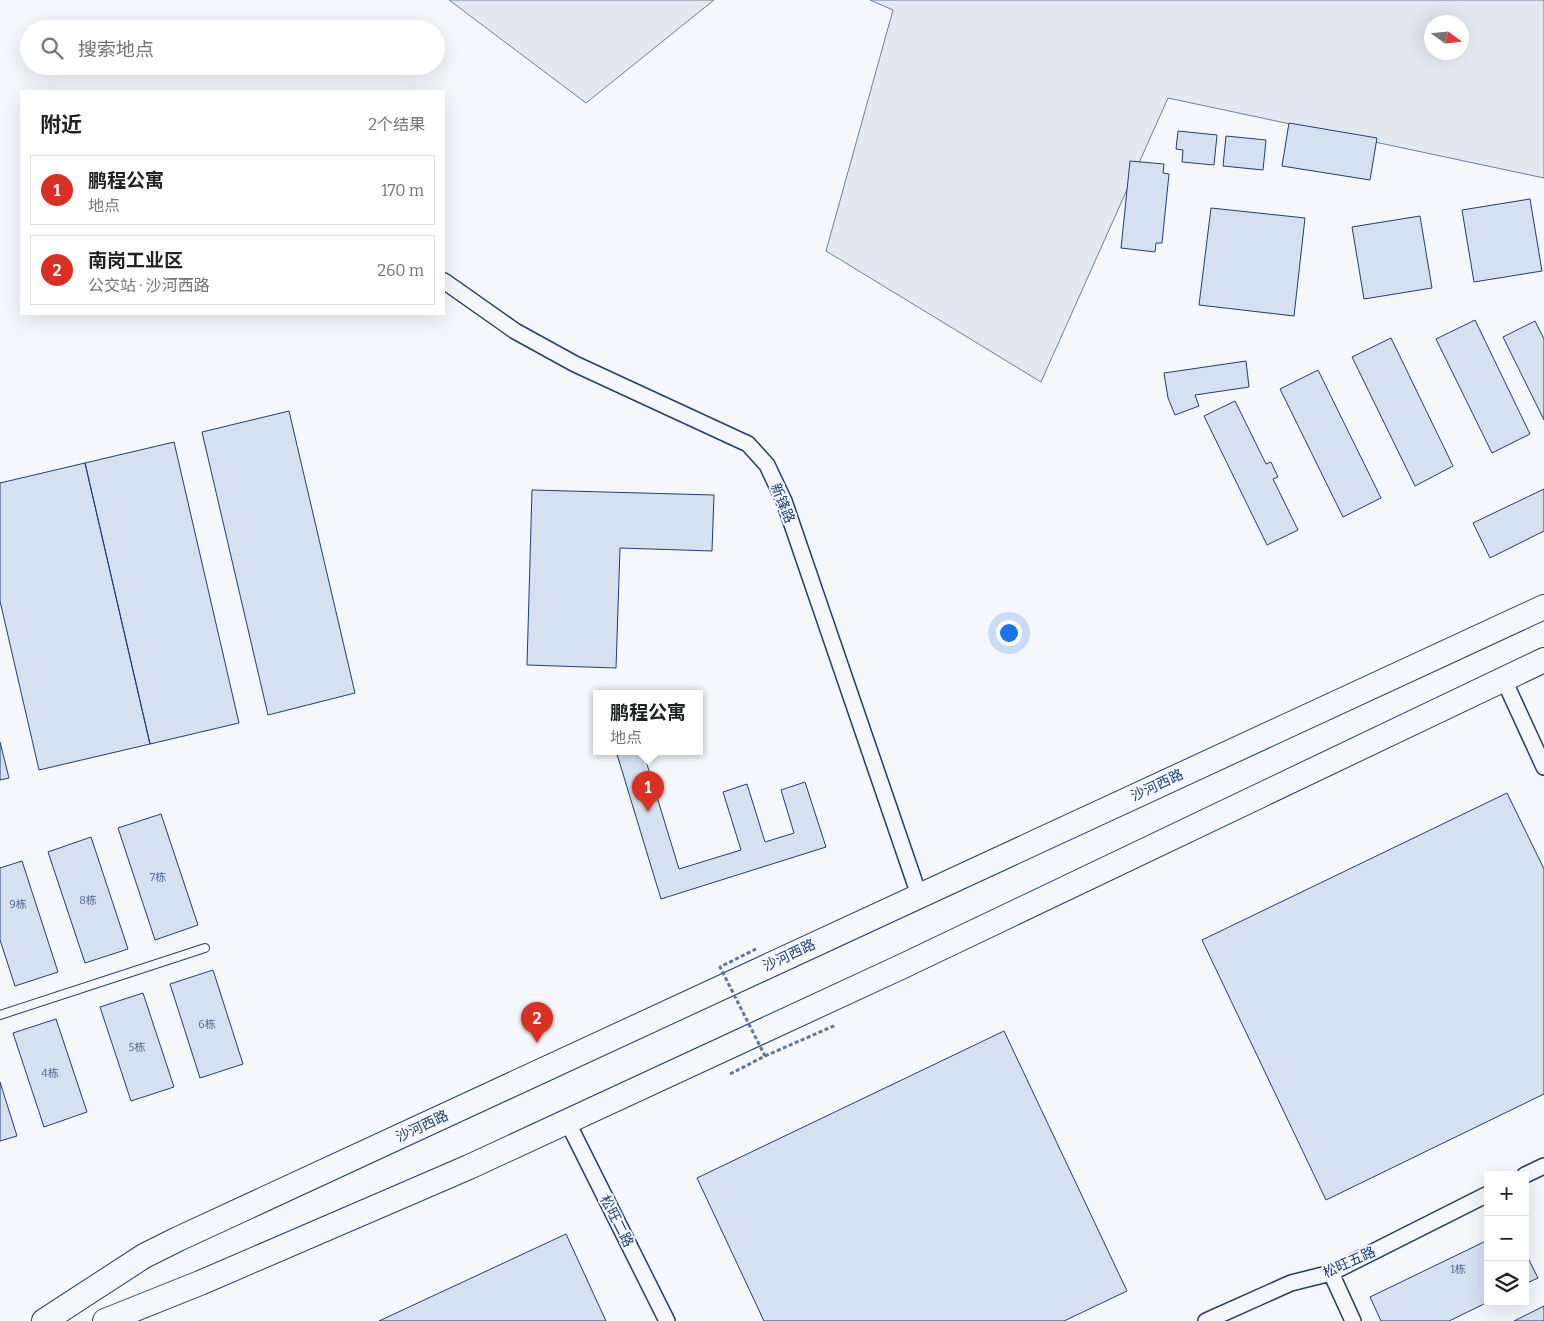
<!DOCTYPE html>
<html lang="zh">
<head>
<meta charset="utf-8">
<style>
	body { margin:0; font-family:Bitter,"Noto Sans SC",serif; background:#f6f6f6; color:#202124 }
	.controls { position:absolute; right:15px; bottom:15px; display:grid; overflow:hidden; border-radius:0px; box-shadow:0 5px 20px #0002 }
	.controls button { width:45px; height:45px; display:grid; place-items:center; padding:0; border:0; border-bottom:1px solid #e0e0e0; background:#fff; color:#202124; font:25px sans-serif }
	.compass { position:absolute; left:1424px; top:15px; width:45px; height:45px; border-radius:50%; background:#fff; box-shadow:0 5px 20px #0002; rotate:105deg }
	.you { position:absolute; left:1008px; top:632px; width:18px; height:18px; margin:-12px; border:4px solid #fff; border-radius:50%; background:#1a73e8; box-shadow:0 0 0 8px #1a73e833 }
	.badge { display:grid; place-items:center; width:32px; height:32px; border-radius:50%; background:#d93025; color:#fff; font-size:16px; font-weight:700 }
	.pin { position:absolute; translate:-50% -41px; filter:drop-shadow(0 1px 2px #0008) }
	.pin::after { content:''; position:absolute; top:26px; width:18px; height:15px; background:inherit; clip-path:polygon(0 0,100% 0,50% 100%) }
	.popup { position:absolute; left:593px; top:690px; width:110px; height:65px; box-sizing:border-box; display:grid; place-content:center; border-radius:0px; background:#fff; filter:drop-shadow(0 1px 4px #0005); font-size:16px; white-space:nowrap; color:#757577 }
	.popup b { font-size:19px; color:#202124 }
	.popup::after { content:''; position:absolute; left:50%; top:100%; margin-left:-10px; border:10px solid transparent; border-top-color:#fff }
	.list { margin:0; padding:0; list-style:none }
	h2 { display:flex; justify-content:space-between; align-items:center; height:65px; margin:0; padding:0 20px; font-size:21px }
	h2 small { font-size:16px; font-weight:400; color:#757577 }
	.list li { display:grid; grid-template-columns:32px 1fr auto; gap:15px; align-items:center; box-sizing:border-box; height:70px; margin:0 10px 10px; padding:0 10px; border:1px solid #e0e0e0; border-radius:0px }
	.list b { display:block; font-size:19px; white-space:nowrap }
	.list p { margin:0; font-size:16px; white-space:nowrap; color:#757577 }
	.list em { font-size:16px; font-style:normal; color:#757577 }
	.icon { flex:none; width:28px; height:28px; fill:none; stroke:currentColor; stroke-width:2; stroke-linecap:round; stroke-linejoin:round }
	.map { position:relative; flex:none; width:1544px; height:1321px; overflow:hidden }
	.search { position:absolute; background:#fff; box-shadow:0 5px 20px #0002; left:20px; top:20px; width:425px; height:55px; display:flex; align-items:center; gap:12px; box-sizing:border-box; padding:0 18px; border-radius:28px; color:#757577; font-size:19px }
	.panel { position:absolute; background:#fff; box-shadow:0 5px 20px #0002; left:20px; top:90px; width:425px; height:225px; border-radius:0px }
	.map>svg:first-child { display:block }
	.green { fill:#e3e9f0; stroke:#687fa3; fill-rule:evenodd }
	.building { fill:#d5e0f0; stroke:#1d3f73 }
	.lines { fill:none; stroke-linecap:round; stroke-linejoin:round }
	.service-casing { stroke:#1d3f73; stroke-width:10 }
	.minor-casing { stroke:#1d3f73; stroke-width:18 }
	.primary-casing { stroke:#1d3f73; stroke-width:26 }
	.path { stroke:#5e769c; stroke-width:3; stroke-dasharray:4 2.5; stroke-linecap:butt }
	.service { stroke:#f4f7fb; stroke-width:8 }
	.minor { stroke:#f4f7fb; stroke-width:15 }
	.primary { stroke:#f4f7fb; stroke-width:24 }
	.path-bridge { stroke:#5e769c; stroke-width:3; stroke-dasharray:4 2.5; stroke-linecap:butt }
	.labels { text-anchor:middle; stroke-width:4; stroke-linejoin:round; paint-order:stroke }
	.number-label { font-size:11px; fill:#4b6792 }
	.street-label { font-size:14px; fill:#1d3f73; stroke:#f4f7fb }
</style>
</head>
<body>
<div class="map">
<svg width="1544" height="1321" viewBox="0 0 1544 1321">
	<rect width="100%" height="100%" fill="#f4f7fb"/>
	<!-- green -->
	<path class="green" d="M449 0H714L586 103Z
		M870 0H1544V178L1168 98 1041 382 826 251 893 10ZM1432 22H1462V52H1432Z"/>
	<!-- building -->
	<path class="building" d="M1289 123 1377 138 1370 180 1282 166Z
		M1178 131 1217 135 1214 165 1182 162 1183 150 1176 149Z
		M1226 136 1266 140 1263 170 1223 166Z
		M1130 161 1164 164 1163 173 1169 174 1162 243H1156L1155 252 1121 248Z
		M1530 199 1542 271 1474 282 1462 210Z
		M1211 208 1305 218 1294 316 1199 305Z
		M1420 216 1432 288 1364 299 1352 227Z
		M1475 320 1530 434 1492 453 1436 339Z
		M1535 321 1544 339V420L1503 337Z
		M1391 338 1453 466 1415 486 1352 357Z
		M1246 361 1249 387 1195 395 1199 406 1175 415 1168 398 1164 373Z
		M1318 370 1381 498 1343 517 1280 389Z
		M1235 401 1266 464 1271 462 1278 477 1273 479 1298 530 1267 545 1204 416Z
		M289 411 355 693 268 715 202 432Z
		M174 442 239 723 150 744 85 463Z
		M85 463 150 744 39 770 0 601V483Z
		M1544 489V531L1490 558 1473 523Z
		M532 490 714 495 712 551 620 548 616 668 527 665Z
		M0 742 9 778 0 780Z
		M616 751H643L679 869 741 850 723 792 747 784 765 842 794 833 781 790 805 782 826 847 661 899Z
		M1507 793 1544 869V1094L1326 1200 1202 940Z
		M161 814 198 925 155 940 118 828Z
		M91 837 128 949 85 963 48 852Z
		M22 861 58 972 15 986 0 940V868Z
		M213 970 243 1064 200 1078 170 984Z
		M143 993 174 1087 131 1101 100 1007Z
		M56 1019 87 1112 44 1127 13 1033Z
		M1004 1031 1127 1291 1064 1321H764L697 1178Z
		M0 1082 17 1136 0 1141Z
		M566 1234 606 1321H379Z
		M1488 1240V1302L1449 1321H1381L1370 1297Z
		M1525 1252 1538 1278 1525 1284Z
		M1544 1306V1321H1514Z"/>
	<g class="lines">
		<!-- service casing -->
		<g class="service-casing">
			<path id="service" d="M0 1015 205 948"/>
		</g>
		<!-- minor casing -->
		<g class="minor-casing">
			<path id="minor" d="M444 281 515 331 575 364 748 444 767 465 784 501 919 895
				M1504 680 1544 767
				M567 1121 667 1321
				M1525 1175 1544 1166
				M1331 1273 1353 1321
				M1206 1321 1291 1283 1331 1273 1488 1194"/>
		</g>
		<!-- primary casing -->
		<g class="primary-casing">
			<path id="primary" d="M44 1321 144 1256 178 1239 1544 607
				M105 1321 200 1283 469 1167 903 966 1544 660"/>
		</g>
		<!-- path -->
		<path class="path" d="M765 1056 836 1025"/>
		<!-- service -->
		<use href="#service" class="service"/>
		<!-- minor -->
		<use href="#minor" class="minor"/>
		<!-- primary -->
		<use href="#primary" class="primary"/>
		<!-- path-bridge -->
		<path class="path-bridge" d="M730 1074 765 1056 720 967 756 949"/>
	</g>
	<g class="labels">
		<!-- number labels -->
		<g class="number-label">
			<text x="158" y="881">7栋</text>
			<text x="88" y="904">8栋</text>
			<text x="18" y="908">9栋</text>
			<text x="207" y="1028">6栋</text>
			<text x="137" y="1051">5栋</text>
			<text x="50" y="1077">4栋</text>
			<text x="1458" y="1273">1栋</text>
		</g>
		<!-- street labels -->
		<g class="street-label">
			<text transform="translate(783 503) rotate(68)" y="5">新锋路</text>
			<text transform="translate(1157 785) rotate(-25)" y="5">沙河西路</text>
			<text transform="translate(789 955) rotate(-25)" y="5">沙河西路</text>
			<text transform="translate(422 1126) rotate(-25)" y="5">沙河西路</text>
			<text transform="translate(617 1221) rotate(63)" y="5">松旺二路</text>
			<text transform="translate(1349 1262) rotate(-24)" y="5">松旺五路</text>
		</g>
	</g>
</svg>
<div class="controls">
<button>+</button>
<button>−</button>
<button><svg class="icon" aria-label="layers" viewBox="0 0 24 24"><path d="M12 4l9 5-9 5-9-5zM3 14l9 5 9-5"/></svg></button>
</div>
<svg class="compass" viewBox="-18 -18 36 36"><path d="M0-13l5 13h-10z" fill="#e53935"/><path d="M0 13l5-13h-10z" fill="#757577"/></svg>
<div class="you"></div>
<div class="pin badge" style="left:648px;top:812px">1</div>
<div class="popup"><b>鹏程公寓</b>地点</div>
<div class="pin badge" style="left:537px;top:1043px">2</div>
<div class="search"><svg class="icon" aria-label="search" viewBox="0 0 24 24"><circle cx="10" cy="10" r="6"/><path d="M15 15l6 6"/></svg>搜索地点</div>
<section class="panel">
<h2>附近<small>2个结果</small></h2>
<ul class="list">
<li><span class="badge">1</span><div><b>鹏程公寓</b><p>地点</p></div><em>170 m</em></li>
<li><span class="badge">2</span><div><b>南岗工业区</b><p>公交站 · 沙河西路</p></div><em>260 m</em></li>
</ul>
</section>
</div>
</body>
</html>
